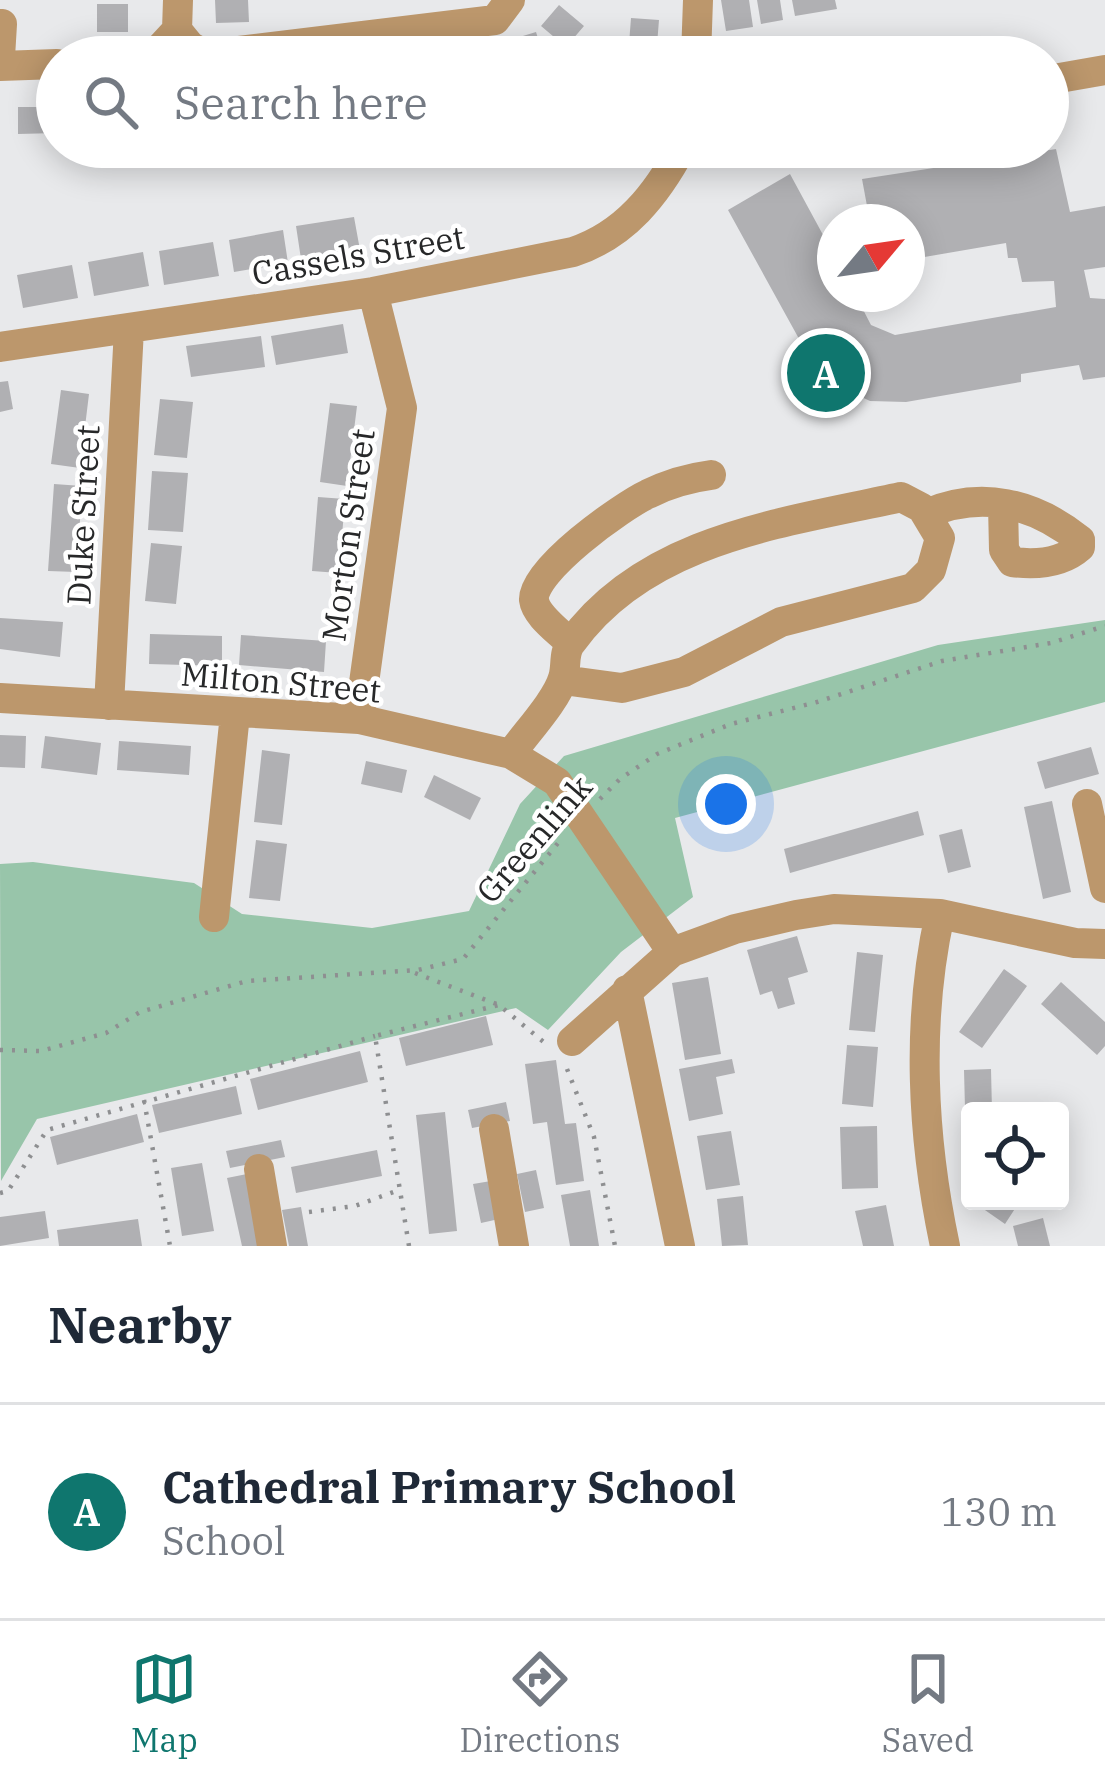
<!DOCTYPE html>
<html lang="en">
<head>
<meta charset="utf-8">
<style>
	body { margin:0; font-family:"IBM Plex Serif",serif; background:#f2f2f3; color:#1f2937 }
	.controls { position:absolute; right:36px; bottom:36px; display:grid; overflow:hidden; border-radius:12px; box-shadow:0 6px 30px #0003 }
	.controls button { width:108px; height:108px; display:grid; place-items:center; padding:0; border:0; border-bottom:3px solid #e0e1e3; background:#fff; color:#1f2937; font:60px sans-serif }
	.compass { position:absolute; left:817px; top:204px; width:108px; height:108px; border-radius:50%; background:#fff; box-shadow:0 6px 30px #0003; rotate:61deg }
	.you { position:absolute; left:726px; top:804px; width:42px; height:42px; margin:-30px; border:9px solid #fff; border-radius:50%; background:#1a73e8; box-shadow:0 0 0 18px #1a73e833 }
	.badge { display:grid; place-items:center; width:78px; height:78px; border-radius:50%; background:#0f766e; color:#fff; font-size:39px; font-weight:700 }
	.pin { position:absolute; translate:-50% -50%; border:6px solid #fff; box-shadow:0 3px 12px #0006 }
	.list { margin:0; padding:0; list-style:none }
	h2 { display:flex; justify-content:space-between; align-items:center; height:156px; margin:0; padding:0 48px; font-size:51px }
	h2 small { font-size:39px; font-weight:400; color:#747a83 }
	.list li { display:grid; grid-template-columns:78px 1fr auto; gap:36px; align-items:center; box-sizing:border-box; height:216px; padding:0 48px; border-top:3px solid #e0e1e3 }
	.list b { display:block; font-size:45px; white-space:nowrap }
	.list p { margin:0; font-size:39px; white-space:nowrap; color:#747a83 }
	.list em { font-size:39px; font-style:normal; color:#747a83 }
	.icon { flex:none; width:66px; height:66px; fill:none; stroke:currentColor; stroke-width:2; stroke-linecap:round; stroke-linejoin:round }
	.map { position:relative; flex:none; width:1105px; height:1246px; overflow:hidden }
	.search { position:absolute; background:#fff; box-shadow:0 6px 30px #0003; left:36px; right:36px; top:36px; height:132px; display:flex; align-items:center; gap:30px; box-sizing:border-box; padding:0 42px; border-radius:66px; color:#747a83; font-size:45px }
	.sheet { height:372px; background:#fff }
	nav { display:flex; justify-content:space-around; align-items:center; box-sizing:border-box; height:168px; border-top:3px solid #e0e1e3; background:#fff; font-size:33px; color:#747a83 }
	nav a { display:grid; justify-items:center; gap:6px }
	nav .on { color:#0f766e }
	.map>svg:first-child { display:block }
	.green { fill:#98c5aa }
	.building { fill:#b0b0b3 }
	.lines { fill:none; stroke-linecap:round; stroke-linejoin:round }
	.path { stroke:#8e8f91; stroke-width:4.5; stroke-dasharray:3 9; stroke-linecap:butt }
	.minor { stroke:#bc976c; stroke-width:30 }
	.labels { text-anchor:middle; stroke-width:9; stroke-linejoin:round; paint-order:stroke }
	.street-label { font-size:33px; fill:#272829; stroke:#fff }
</style>
</head>
<body>
<div class="map">
<svg width="1105" height="1246" viewBox="0 0 1105 1246">
	<rect width="100%" height="100%" fill="#e8e9eb"/>
	<!-- green -->
	<path class="green" d="M1105 620V702L675 818 693 897 621 952 548 1030 516 1008 37 1119 1 1181 0 864 33 862 194 883 242 914 372 928 469 911 520 804 564 756 938 645Z"/>
	<!-- building -->
	<path class="building" d="M215 0H248L249 22 216 23Z
		M721 0H749L753 27 726 31Z
		M757 0H780L783 20 761 24Z
		M792 0H835L837 9 795 16Z
		M97 4H128V32H97Z
		M559 5 584 26 566 47 541 26Z
		M631 18 659 20 656 57H628Z
		M536 32 544 57H486L484 48Z
		M433 48 468 49V57H433Z
		M18 107H57V133L18 134Z
		M1056 149 1070 212 1105 206V267L1084 270 1090 298 1105 299V377L1083 380 1079 365 1021 374V382L906 402 870 401 838 386 814 366 728 210 790 174 835 257V294H855L871 325 895 335 1056 307 1054 281 1022 282 1017 258H1008L1006 243 907 260V222H870L862 179Z
		M354 217 360 250 301 259 296 226Z
		M283 230 288 263 234 272 229 240Z
		M213 242 219 276 164 285 159 251Z
		M143 252 149 286 94 296 88 262Z
		M72 265 78 298 23 308 17 275Z
		M343 324 348 353 276 365 271 336Z
		M261 336 265 367 191 377 186 346Z
		M8 381 13 409 0 412V382Z
		M61 390 89 394 80 468 51 464Z
		M160 399 193 402 187 458 154 455Z
		M330 403 357 406 347 486 320 482Z
		M152 471 188 473 183 532 148 530Z
		M54 484 82 486 77 572 48 571Z
		M318 497 345 499 339 573 312 571Z
		M151 543 182 546 176 604 145 601Z
		M0 618 63 622 60 657 0 649Z
		M150 634 222 636V666L149 664Z
		M241 635 326 641 324 672 239 665Z
		M0 735 26 736 25 768 0 767Z
		M45 736 101 743 97 775 41 768Z
		M119 741 191 746 189 775 117 770Z
		M1091 747 1099 774 1045 789 1037 762Z
		M262 750 290 754 282 825 254 822Z
		M366 761 407 770 402 793 361 784Z
		M434 775 481 798 470 820 424 797Z
		M1052 801 1071 892 1043 899 1024 807Z
		M918 811 924 835 790 873 784 849Z
		M962 829 971 867 948 873 939 835Z
		M256 840 287 844 280 901 249 898Z
		M797 936 808 972 788 978 795 1004 778 1009 772 991 760 995 747 950Z
		M857 952 883 955 875 1032 849 1030Z
		M1004 969 1027 986 982 1048 959 1032Z
		M708 977 721 1054 685 1060 672 983Z
		M1061 982 1105 1022V1046L1097 1055 1041 1004Z
		M486 1016 493 1045 406 1066 399 1038Z
		M847 1045 878 1047 873 1107 842 1104Z
		M360 1051 368 1082 258 1110 250 1079Z
		M732 1059 735 1073 716 1077 723 1114 689 1121 679 1069Z
		M556 1060 565 1124 576 1123 584 1181 556 1185 547 1122 533 1124 525 1064Z
		M991 1069 992 1111H970V1146L966 1147 964 1070Z
		M236 1086 242 1114 159 1133 152 1105Z
		M506 1102 510 1121 472 1128 468 1110Z
		M445 1112 457 1231 429 1234 416 1115Z
		M137 1114 144 1142 57 1165 50 1137Z
		M877 1126 878 1188 842 1189 840 1127Z
		M731 1131 740 1185 706 1190 697 1136Z
		M281 1140 285 1157 230 1168 226 1151Z
		M377 1150 382 1176 296 1193 291 1167Z
		M202 1163 214 1231 182 1236 171 1168Z
		M536 1170 544 1208 525 1212 517 1174Z
		M247 1174 261 1246H242L227 1178Z
		M491 1181 499 1219 481 1223 473 1184Z
		M590 1190 599 1246H570L561 1195Z
		M743 1196 748 1245 722 1246 717 1199Z
		M972 1201H1020L1005 1224Z
		M886 1205 894 1246H863L855 1211Z
		M301 1207 308 1246H289L282 1210Z
		M45 1211 49 1238 0 1246V1217Z
		M1043 1218 1050 1246H1018L1013 1226Z
		M138 1219 142 1246H59L57 1230Z"/>
	<g class="lines">
		<!-- path -->
		<path class="path" d="M600 799 620 779 657 754 731 724 817 702 942 661 1051 643 1105 626
			M415 973 499 1005 546 1044
			M0 1050 41 1051 106 1033 140 1012 247 981 418 970 463 959 563 837
			M567 1069 594 1137 615 1246
			M144 1100 170 1246
			M0 1193 8 1191 47 1130 375 1036
			M309 1212 355 1206 399 1190
			M409 1246 375 1036 499 1005"/>
		<!-- minor -->
		<path class="minor" d="M177 30 190 46 206 55 495 20 510 0
			M0 57 2 24
			M152 57 177 30 178 0
			M696 57 698 0
			M0 66 57 64
			M1048 80 1105 70
			M0 347 373 292 573 252C625 235 657 194 682 147
			M926 514C981 490 1034 503 1080 540V547C1062 563 1036 565 1012 562L1004 550 1003 505
			M570 643C560 632 536 616 534 600 531 571 622 506 648 494 668 484 688 478 711 475
			M0 698 359 719 511 754 557 782 672 952
			M109 705 129 329
			M359 719 402 408 373 292
			M511 754C525 734 557 700 563 678 567 666 563 653 571 643 646 538 784 523 901 497L922 508 940 538 931 570 913 588 781 622 684 672 622 688 563 680
			M1087 804 1105 888
			M940 914C916 1022 922 1138 945 1246
			M214 917 235 714
			M627 990 680 1246
			M572 1041 672 952 735 929 796 915 834 909 940 914 1075 943 1105 944
			M494 1129 514 1246
			M259 1169 272 1246"/>
	</g>
	<g class="labels">
		<!-- street labels -->
		<g class="street-label">
			<text transform="translate(358 255) rotate(-10)" y="12">Cassels Street</text>
			<text transform="translate(83 515) rotate(-87)" y="12">Duke Street</text>
			<text transform="translate(348 535) rotate(-82)" y="12">Morton Street</text>
			<text transform="translate(281 682) rotate(5)" y="12">Milton Street</text>
			<text transform="translate(534 839) rotate(-49)" y="12">Greenlink</text>
		</g>
	</g>
</svg>
<div class="controls">
<button><svg class="icon" aria-label="locate" viewBox="0 0 24 24"><circle cx="12" cy="12" r="6"/><path d="M12 2v4M12 18v4M2 12h4M18 12h4"/></svg></button>
</div>
<svg class="compass" viewBox="-18 -18 36 36"><path d="M0-13l5 13h-10z" fill="#e53935"/><path d="M0 13l5-13h-10z" fill="#747a83"/></svg>
<div class="you"></div>
<div class="pin badge" style="left:826px;top:373px">A</div>
<div class="search"><svg class="icon" aria-label="search" viewBox="0 0 24 24"><circle cx="10" cy="10" r="6"/><path d="M15 15l6 6"/></svg>Search here</div>
</div>
<section class="sheet">
<h2>Nearby<small></small></h2>
<ul class="list">
<li><span class="badge">A</span><div><b>Cathedral Primary School</b><p>School</p></div><em>130 m</em></li>
</ul>
</section>
<nav>
<a class="on"><svg class="icon" aria-label="map" viewBox="0 0 24 24"><path d="M3 6l6-2 6 2 6-2v14l-6 2-6-2-6 2zM9 4v14M15 6v14"/></svg>Map</a>
<a><svg class="icon" aria-label="directions" viewBox="0 0 24 24"><path d="M12 3l9 9-9 9-9-9zM9 14v-3h6M13 9l2 2-2 2"/></svg>Directions</a>
<a><svg class="icon" aria-label="saved" viewBox="0 0 24 24"><path d="M7 4h10v16l-5-4-5 4z"/></svg>Saved</a>
</nav>
</body>
</html>
